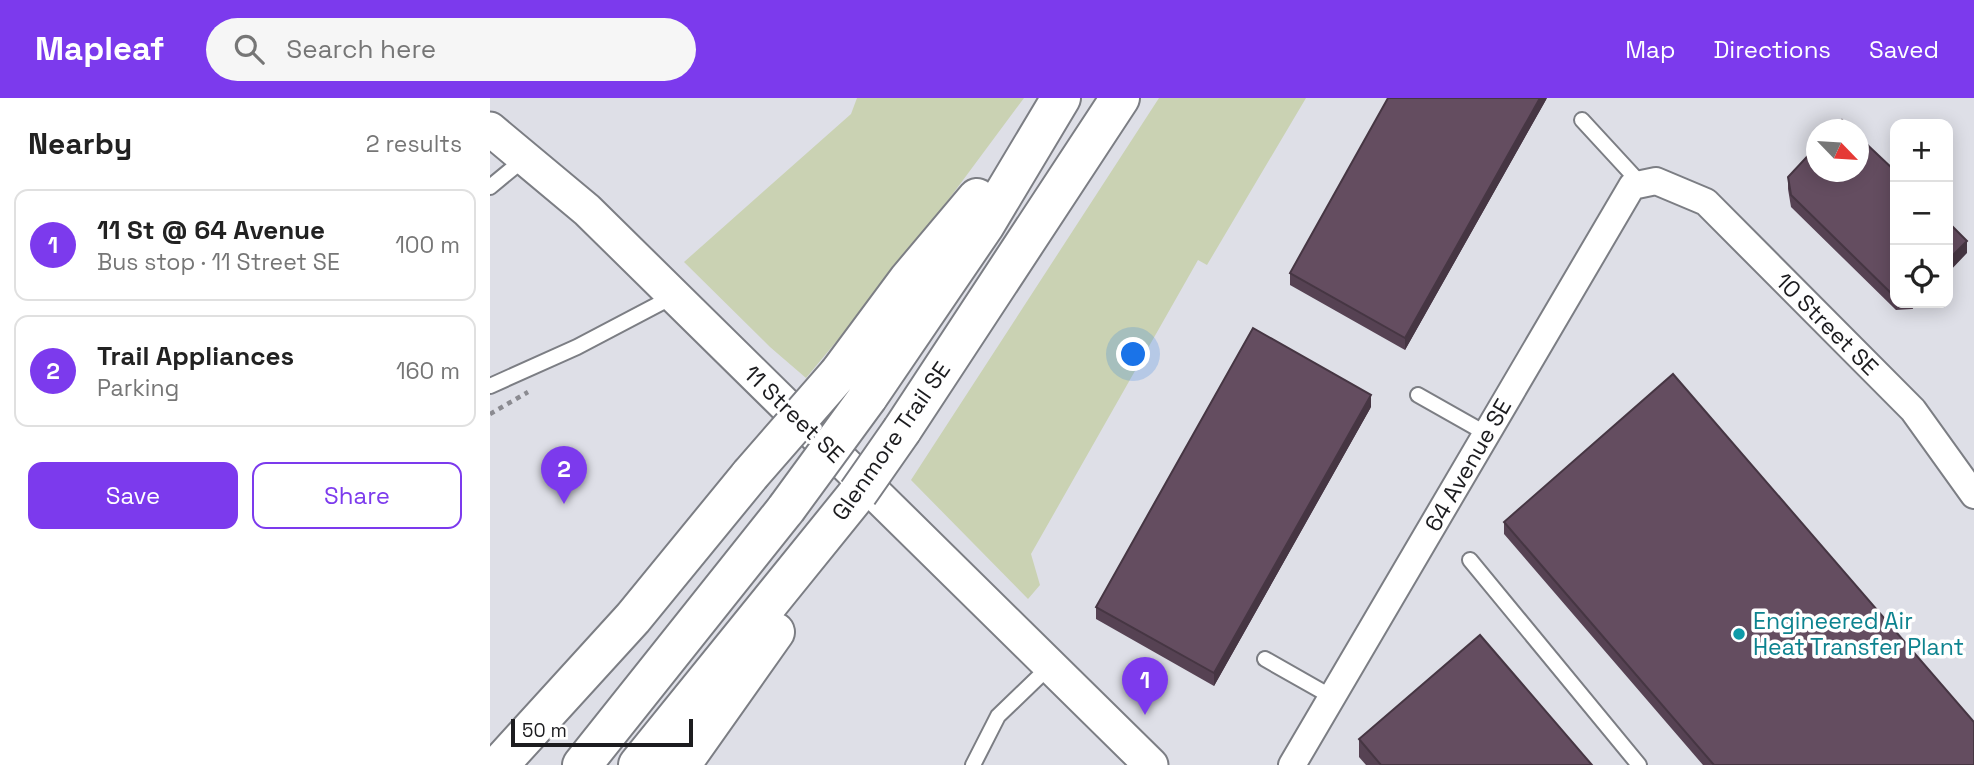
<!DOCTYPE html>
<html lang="en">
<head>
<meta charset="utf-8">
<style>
	body { margin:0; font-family:"Space Grotesk",sans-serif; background:#f6f6f6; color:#222 }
	.controls { position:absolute; right:21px; top:21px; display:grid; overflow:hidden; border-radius:14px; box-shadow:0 4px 18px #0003 }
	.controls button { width:63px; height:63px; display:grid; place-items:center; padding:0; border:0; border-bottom:2px solid #e0e0e0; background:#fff; color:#222; font:35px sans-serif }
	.compass { position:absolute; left:1316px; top:21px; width:63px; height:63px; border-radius:50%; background:#fff; box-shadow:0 4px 18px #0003; rotate:115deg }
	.scale { position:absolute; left:21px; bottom:18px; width:182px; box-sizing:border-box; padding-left:7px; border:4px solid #1c1c1f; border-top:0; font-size:19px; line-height:24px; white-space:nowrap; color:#1c1c1f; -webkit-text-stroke:5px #fff; paint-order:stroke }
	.you { position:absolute; left:644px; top:257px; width:24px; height:24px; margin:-18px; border:5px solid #fff; border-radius:50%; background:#1a73e8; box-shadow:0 0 0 10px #1a73e833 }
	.badge { display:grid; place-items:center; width:46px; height:46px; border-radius:50%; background:#7c3aed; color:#fff; font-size:23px; font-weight:700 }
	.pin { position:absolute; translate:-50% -58px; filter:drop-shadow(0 2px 4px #0008) }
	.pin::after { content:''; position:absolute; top:37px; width:24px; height:21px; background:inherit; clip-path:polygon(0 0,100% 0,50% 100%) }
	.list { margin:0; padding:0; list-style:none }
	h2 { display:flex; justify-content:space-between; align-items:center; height:91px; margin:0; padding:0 28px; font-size:30px }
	h2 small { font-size:23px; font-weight:400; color:#767676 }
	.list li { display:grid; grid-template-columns:46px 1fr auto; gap:21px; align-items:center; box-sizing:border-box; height:112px; margin:0 14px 14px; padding:0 14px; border:2px solid #e0e0e0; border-radius:14px }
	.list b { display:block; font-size:26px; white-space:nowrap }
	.list p { margin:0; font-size:23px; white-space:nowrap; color:#767676 }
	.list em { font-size:23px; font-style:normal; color:#767676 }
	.actions { display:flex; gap:14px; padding:21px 28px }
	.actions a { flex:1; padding:16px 0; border:2px solid #7c3aed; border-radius:14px; text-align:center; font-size:24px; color:#7c3aed }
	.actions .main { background:#7c3aed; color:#fff }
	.icon { flex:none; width:38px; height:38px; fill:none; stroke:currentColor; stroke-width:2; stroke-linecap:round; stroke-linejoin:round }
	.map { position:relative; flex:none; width:1484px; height:667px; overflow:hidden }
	header { display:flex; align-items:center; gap:42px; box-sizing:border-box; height:98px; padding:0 35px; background:#7c3aed; color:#fff }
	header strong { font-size:33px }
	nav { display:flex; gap:38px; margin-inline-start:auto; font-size:24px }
	.search { width:490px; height:63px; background:#f6f6f6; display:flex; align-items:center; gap:18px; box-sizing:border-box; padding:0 24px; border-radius:38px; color:#767676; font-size:26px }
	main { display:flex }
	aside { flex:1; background:#fff }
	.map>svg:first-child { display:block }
	.green { fill:#cad2b3 }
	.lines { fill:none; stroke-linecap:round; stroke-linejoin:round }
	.service-casing { stroke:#7c7e84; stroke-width:18 }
	.minor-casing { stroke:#7c7e84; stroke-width:30 }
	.tertiary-casing { stroke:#7c7e84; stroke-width:37 }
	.motorway-casing { stroke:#7c7e84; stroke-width:42 }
	.path { stroke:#8b8b91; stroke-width:4.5; stroke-dasharray:5 5; stroke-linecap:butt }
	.service { stroke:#fff; stroke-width:14 }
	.minor { stroke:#fff; stroke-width:26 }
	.tertiary { stroke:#fff; stroke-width:33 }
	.motorway { stroke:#fff; stroke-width:38 }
	.motorway-bridge-casing { stroke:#7c7e84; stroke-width:42; stroke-linecap:butt }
	.motorway-bridge { stroke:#fff; stroke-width:38 }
	.wall { fill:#564253 }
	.shaded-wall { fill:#463643 }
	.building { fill:#644d60; stroke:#463643; stroke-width:2 }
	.culture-dot { fill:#0f9aa8; stroke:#fff; stroke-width:2.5 }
	.labels { text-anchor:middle; stroke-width:7; stroke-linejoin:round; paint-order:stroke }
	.street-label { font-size:23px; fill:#1c1c1f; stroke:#fff }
	.culture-label { font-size:23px; fill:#0d838f; stroke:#fff; text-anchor:start }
</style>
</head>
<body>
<header>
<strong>Mapleaf</strong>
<div class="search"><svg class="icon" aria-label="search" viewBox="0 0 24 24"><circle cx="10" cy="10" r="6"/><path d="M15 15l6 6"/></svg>Search here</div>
<nav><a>Map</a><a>Directions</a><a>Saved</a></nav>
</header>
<main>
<aside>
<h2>Nearby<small>2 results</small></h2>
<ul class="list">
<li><span class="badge">1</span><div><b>11 St @ 64 Avenue</b><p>Bus stop · 11 Street SE</p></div><em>100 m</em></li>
<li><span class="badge">2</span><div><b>Trail Appliances</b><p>Parking</p></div><em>160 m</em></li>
</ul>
<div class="actions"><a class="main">Save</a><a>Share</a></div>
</aside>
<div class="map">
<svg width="1484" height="667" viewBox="0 0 1484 667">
	<rect width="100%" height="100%" fill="#dedfe7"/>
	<!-- green -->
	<path class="green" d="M367 0H534L410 167 316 280 280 249 194 164 361 16Z
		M669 0H816L717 167 708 162 541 456 550 487 538 501 421 382Z"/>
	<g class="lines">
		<!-- service casing -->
		<g class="service-casing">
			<path id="service" d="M1092 22 1151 86
				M0 89 34 61
				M0 288 87 249 184 198
				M928 297 997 336
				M980 462 1149 667
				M775 561 842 599
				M483 667 508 618 561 567"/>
		</g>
		<!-- minor casing -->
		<g class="minor-casing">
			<path id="minor" d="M802 667 1142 88 1166 83 1216 104 1423 312 1484 397"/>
		</g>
		<!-- tertiary casing -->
		<g class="tertiary-casing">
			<path id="tertiary" d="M0 31 97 112 661 667"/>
		</g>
		<!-- motorway casing -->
		<g class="motorway-casing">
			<path id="motorway" d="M349 275 418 182 487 100
				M378 299 495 127 571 0
				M412 332 630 0
				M9 667 143 520 260 377
				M92 667 296 411
				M148 667 368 395
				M191 667 285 534"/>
		</g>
		<!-- path -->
		<path class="path" d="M0 316 38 294"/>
		<!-- service -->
		<use href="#service" class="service"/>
		<!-- minor -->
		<use href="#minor" class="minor"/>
		<!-- tertiary -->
		<use href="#tertiary" class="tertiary"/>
		<!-- motorway -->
		<use href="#motorway" class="motorway"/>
		<!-- motorway-bridge casing -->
		<g class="motorway-bridge-casing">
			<path id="motorway-bridge" d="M260 377 349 275
				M368 395 412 332
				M296 411 378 299"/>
		</g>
		<!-- motorway-bridge -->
		<use href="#motorway-bridge" class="motorway-bridge"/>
	</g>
	<!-- wall -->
	<path class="wall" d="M1057 0 915 252 800 187V175Z
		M1405 73V205H1429L1422 211 1406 212 1301 109 1298 91V79Z
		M881 309 724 588 606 521V509Z
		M1014 424 1484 667H1213L1014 436Z
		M869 641 1102 667H876L869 659Z"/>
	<!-- shaded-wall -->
	<path class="shaded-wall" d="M1050 0H1057L915 252V240Z
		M1477 143V155L1458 175V162Z
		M1422 205H1429L1422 211Z
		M881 297V309L724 588V575Z"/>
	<!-- building -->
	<path class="building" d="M898 0H1050L915 240 800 175Z
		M1352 22 1362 32H1344Z
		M1368 38 1405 73V199L1301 97 1298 79 1326 49V74H1368Z
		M1458 124 1477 143 1458 162Z
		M763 230 881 297 724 575 606 509Z
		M1183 276 1484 624V667H1224L1014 424Z
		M990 537 1102 667H891L869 641Z"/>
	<!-- markers -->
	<circle class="culture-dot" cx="1249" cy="536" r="7"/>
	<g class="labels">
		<!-- street labels -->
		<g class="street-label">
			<text transform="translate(1337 226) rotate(45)" y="8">10 Street SE</text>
			<text transform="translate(304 316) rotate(44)" y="8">11 Street SE</text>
			<text transform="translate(401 343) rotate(-55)" y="8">Glenmore Trail SE</text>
			<text transform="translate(978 367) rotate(-60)" y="8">64 Avenue SE</text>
		</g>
		<!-- culture labels -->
		<g class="culture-label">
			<text x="1263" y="531">Engineered Air<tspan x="1263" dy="26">Heat Transfer Plant</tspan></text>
		</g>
	</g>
</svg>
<div class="controls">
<button>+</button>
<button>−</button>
<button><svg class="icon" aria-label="locate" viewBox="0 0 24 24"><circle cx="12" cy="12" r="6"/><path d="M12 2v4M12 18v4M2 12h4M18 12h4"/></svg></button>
</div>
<svg class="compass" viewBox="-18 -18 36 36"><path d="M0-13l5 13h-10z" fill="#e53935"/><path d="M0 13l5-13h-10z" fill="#767676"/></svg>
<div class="scale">50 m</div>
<div class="you"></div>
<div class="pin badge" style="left:655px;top:617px">1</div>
<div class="pin badge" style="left:74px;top:406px">2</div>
</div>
</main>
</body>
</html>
